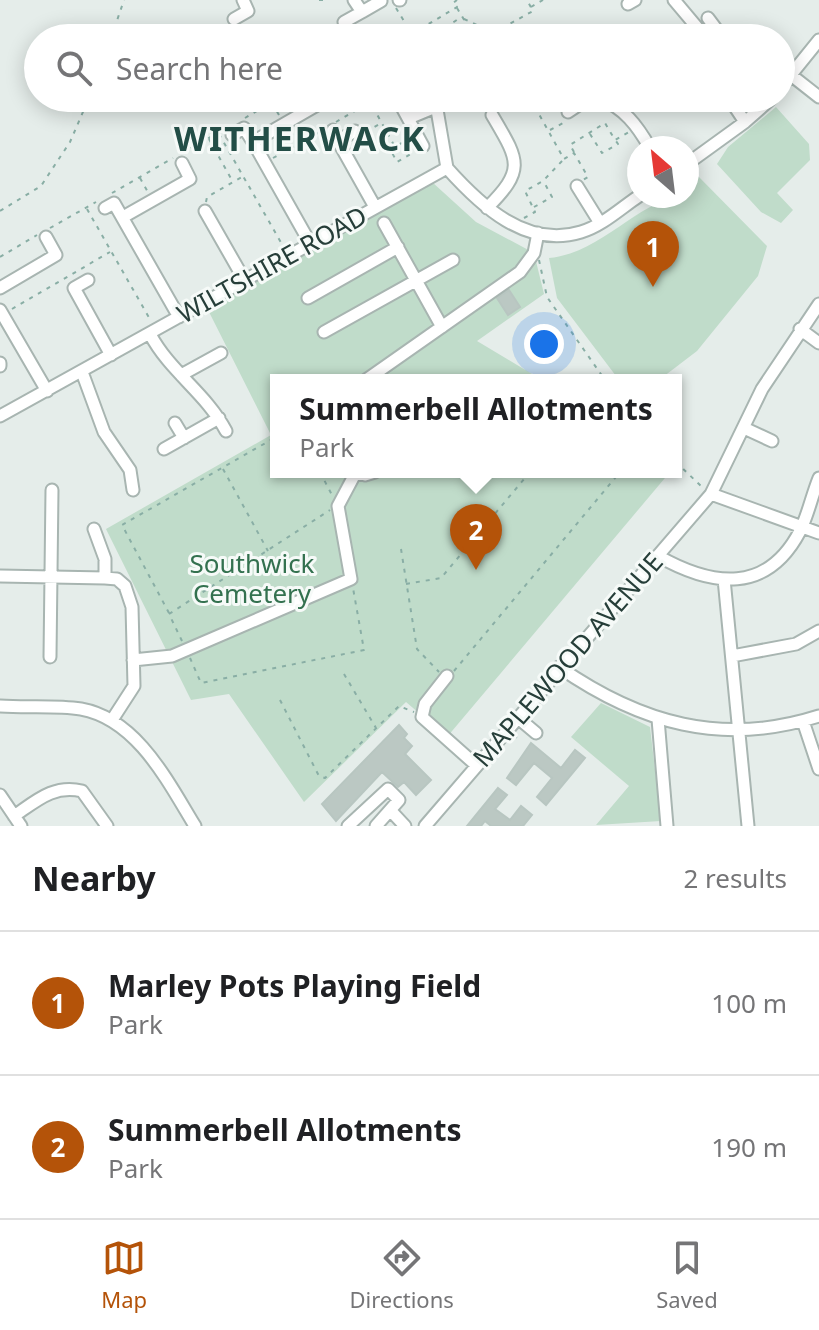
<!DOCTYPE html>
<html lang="en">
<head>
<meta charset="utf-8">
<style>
	body { margin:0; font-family:"Noto Sans",sans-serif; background:#f6f6f6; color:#202124 }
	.compass { position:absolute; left:627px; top:136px; width:72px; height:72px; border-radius:50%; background:#fff; box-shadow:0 4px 20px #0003; rotate:332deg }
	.you { position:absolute; left:544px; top:344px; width:28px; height:28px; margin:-20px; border:6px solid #fff; border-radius:50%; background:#1a73e8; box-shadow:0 0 0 12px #1a73e833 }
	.badge { display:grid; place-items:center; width:52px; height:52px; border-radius:50%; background:#b45309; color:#fff; font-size:26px; font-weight:700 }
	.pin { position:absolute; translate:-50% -66px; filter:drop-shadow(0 2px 4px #0008) }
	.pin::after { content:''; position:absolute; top:42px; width:28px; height:24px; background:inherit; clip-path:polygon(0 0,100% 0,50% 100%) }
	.popup { position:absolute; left:270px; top:374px; width:412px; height:104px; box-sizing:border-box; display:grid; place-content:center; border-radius:0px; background:#fff; filter:drop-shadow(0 2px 6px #0005); font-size:26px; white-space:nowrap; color:#757577 }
	.popup b { font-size:30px; color:#202124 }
	.popup::after { content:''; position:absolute; left:50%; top:100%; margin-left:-16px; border:16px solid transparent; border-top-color:#fff }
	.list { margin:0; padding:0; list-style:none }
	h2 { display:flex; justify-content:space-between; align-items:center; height:104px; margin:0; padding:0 32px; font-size:34px }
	h2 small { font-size:26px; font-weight:400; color:#757577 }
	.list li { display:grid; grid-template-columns:52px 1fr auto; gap:24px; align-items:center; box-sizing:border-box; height:144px; padding:0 32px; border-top:2px solid #e0e0e0 }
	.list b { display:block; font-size:30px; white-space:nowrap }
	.list p { margin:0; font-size:26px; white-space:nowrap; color:#757577 }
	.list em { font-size:26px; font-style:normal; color:#757577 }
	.icon { flex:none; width:44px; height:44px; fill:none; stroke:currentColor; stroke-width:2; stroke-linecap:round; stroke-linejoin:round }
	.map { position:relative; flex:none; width:819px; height:826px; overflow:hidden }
	.search { position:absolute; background:#fff; box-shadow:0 4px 20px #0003; left:24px; right:24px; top:24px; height:88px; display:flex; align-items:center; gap:20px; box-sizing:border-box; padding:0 28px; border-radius:44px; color:#757577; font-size:30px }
	.sheet { height:392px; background:#fff }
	nav { display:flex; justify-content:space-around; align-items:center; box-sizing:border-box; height:112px; border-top:2px solid #e0e0e0; background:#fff; font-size:22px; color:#757577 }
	nav a { display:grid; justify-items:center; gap:4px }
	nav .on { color:#b45309 }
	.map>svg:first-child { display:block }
	.green { fill:#c0dcca }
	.building { fill:#bbc8c3; stroke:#b8c6c1; stroke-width:2 }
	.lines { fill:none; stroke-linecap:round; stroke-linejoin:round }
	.minor-casing { stroke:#a8b5b1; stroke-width:15 }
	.path { stroke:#89aea5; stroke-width:2; stroke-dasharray:4 6; stroke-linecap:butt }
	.minor { stroke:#fff; stroke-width:11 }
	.labels { text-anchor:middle; stroke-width:6; stroke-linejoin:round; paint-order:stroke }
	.street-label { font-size:26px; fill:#263e39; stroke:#f6faf8 }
	.park-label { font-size:26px; fill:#33714f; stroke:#f6faf8 }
	.district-label { font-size:34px; font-weight:bold; letter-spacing:2px; fill:#234e47; stroke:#f6faf8 }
</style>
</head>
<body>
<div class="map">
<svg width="819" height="826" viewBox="0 0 819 826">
	<rect width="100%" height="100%" fill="#e5edea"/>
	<!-- green -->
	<path class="green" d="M776 107 809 144 810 160 777 193 793 210 781 223 761 212 717 164 728 147Z
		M698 176 767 246 758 276 697 351 659 380H619L557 298 549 258C604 253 641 196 687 196V184Z
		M432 182 476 222 534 253 544 294 477 341 542 380H276V472H670L447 737 406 702 304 802 229 694 191 700 106 529 271 435 207 308Z
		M601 703 650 727 661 821 596 825 629 786 571 737Z"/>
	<!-- building -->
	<path class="building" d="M509 290 520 307 508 315 497 298Z
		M399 725 407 734 404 738 412 746 405 754 431 780 416 795 404 782 398 787 382 772 336 821 322 804Z
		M531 743 561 768 575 750 585 758 546 805 537 797 552 778 534 763 516 785 507 778Z
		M498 788 507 795 495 809 510 820 521 806 532 815 523 826H491L485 821 481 826H467Z"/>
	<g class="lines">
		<!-- minor casing -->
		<g class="minor-casing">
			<path id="minor" d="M354 0 362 12 381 1
				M399 0H400
				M674 0 706 38
				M628 4 635 0
				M708 18 723 38
				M234 19 248 11 243 0
				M344 22 362 12
				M791 75 819 97
				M781 87 819 40
				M397 98 423 146
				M435 98 447 168
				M599 98C624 108 637 125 650 148
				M729 98 745 122
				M568 112 589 98
				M409 118 438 106
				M333 130 338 141
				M355 131 338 141 375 207
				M232 135 244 128 253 142
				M687 164 745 122 772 98
				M447 168C480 205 526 249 581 232 602 226 621 208 639 196
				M577 186 600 223
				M105 208 114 203 179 317
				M487 208C526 169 519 161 492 115
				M205 211 245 281
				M123 217 190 179 182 163
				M384 223 442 327
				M310 243 253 142 324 101
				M88 280 74 288 111 355
				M0 288 56 255 46 237
				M308 298 398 247
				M0 310 47 391
				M800 329 819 343
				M324 332 453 260
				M150 334C170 372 206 393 226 431
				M0 363V366
				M82 372 104 432 130 470 133 490
				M181 375 221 353
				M366 380 520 272 534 253 538 233
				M0 416 447 168
				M175 423 184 438
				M744 428 772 441
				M164 449 219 418
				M352 472 365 475 375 472
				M711 494 819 533
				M94 529 105 559V578
				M658 556C713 587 767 594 800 531 808 515 812 495 819 478
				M0 576 105 578 117 579 125 586 132 607 134 686 112 720
				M724 579 748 826
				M732 656 796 644 819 631
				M50 657 52 490
				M133 660 172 656 351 579 338 506 355 474
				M559 667C640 723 722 747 819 716
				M447 676 425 704 422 717 476 765
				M0 706C26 708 55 705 81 709 137 719 168 782 195 826
				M517 717 536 733
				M658 719 667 826
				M803 721 819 769
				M0 795 21 826
				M391 811 405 826
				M14 816C36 801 54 784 82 791L107 826
				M348 826 388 789 399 800 376 826
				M425 826 711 494 762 389 819 304"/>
		</g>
		<!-- path -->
		<path class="path" d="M319 0H325
			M531 7 543 0
			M396 8 412 34 457 7 453 3 457 0
			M457 8 475 38
			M464 19 505 38
			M493 33 533 11 527 0
			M111 38 124 0
			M385 38 405 27
			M454 38 448 26 461 17
			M368 98 395 147 408 139
			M530 98 564 159 574 153 588 177 583 180
			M272 103 279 115
			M447 106 461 98
			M485 106 483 104 493 98
			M538 109 553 98
			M245 118 279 98
			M336 122 370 102
			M550 130 565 122
			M366 132 381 123
			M219 134 283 246
			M590 134 602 153 618 144 616 141
			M209 139 233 182
			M394 147 390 149 397 162 414 152
			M574 152 570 145 605 123 615 140 629 132
			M182 153 225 129
			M273 158 323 130
			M140 178 149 194
			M112 193 173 158
			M206 202 207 197 242 177
			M534 207 552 197 544 182
			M87 209 151 321
			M0 211 41 186 70 142 89 98
			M524 218 535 212 525 191 543 181 563 160
			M50 228 96 202
			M0 257 37 235
			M539 260 547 297 605 380
			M12 309 110 252
			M676 462 703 488
			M223 469 268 551
			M320 472 333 497
			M401 549 417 649 439 672
			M406 584 441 578 530 472
			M169 613 122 525 276 437
			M182 641 169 614 330 510
			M190 658 201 683 364 650 353 588
			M454 671 620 472
			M344 674 376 728
			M280 700 319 776 325 778 399 706 414 712
			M514 735 519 740"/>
		<!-- minor -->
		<use href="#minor" class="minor"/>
	</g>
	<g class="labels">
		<!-- street labels -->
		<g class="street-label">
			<text transform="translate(272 265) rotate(-29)" y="9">WILTSHIRE ROAD</text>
			<text transform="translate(568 660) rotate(-49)" y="9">MAPLEWOOD AVENUE</text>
		</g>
		<!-- park labels -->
		<g class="park-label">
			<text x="252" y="573">Southwick<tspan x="252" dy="30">Cemetery</tspan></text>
		</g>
		<!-- district labels -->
		<g class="district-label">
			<text x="300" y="151">WITHERWACK</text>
		</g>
	</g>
</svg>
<svg class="compass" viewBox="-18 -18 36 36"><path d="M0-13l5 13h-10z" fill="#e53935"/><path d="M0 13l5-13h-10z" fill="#757577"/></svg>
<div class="you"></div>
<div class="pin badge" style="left:653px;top:287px">1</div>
<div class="pin badge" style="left:476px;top:570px">2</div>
<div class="popup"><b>Summerbell Allotments</b>Park</div>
<div class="search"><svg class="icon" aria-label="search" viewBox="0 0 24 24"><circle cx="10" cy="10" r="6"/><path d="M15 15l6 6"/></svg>Search here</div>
</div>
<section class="sheet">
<h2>Nearby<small>2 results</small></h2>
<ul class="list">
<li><span class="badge">1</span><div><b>Marley Pots Playing Field</b><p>Park</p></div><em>100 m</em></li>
<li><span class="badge">2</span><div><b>Summerbell Allotments</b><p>Park</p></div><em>190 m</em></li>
</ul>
</section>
<nav>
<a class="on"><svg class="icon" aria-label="map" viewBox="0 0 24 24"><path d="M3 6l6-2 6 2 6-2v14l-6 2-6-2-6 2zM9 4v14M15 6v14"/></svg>Map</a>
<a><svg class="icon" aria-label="directions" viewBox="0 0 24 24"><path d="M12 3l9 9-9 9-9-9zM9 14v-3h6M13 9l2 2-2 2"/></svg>Directions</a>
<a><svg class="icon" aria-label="saved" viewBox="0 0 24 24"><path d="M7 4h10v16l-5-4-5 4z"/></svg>Saved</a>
</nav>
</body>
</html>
